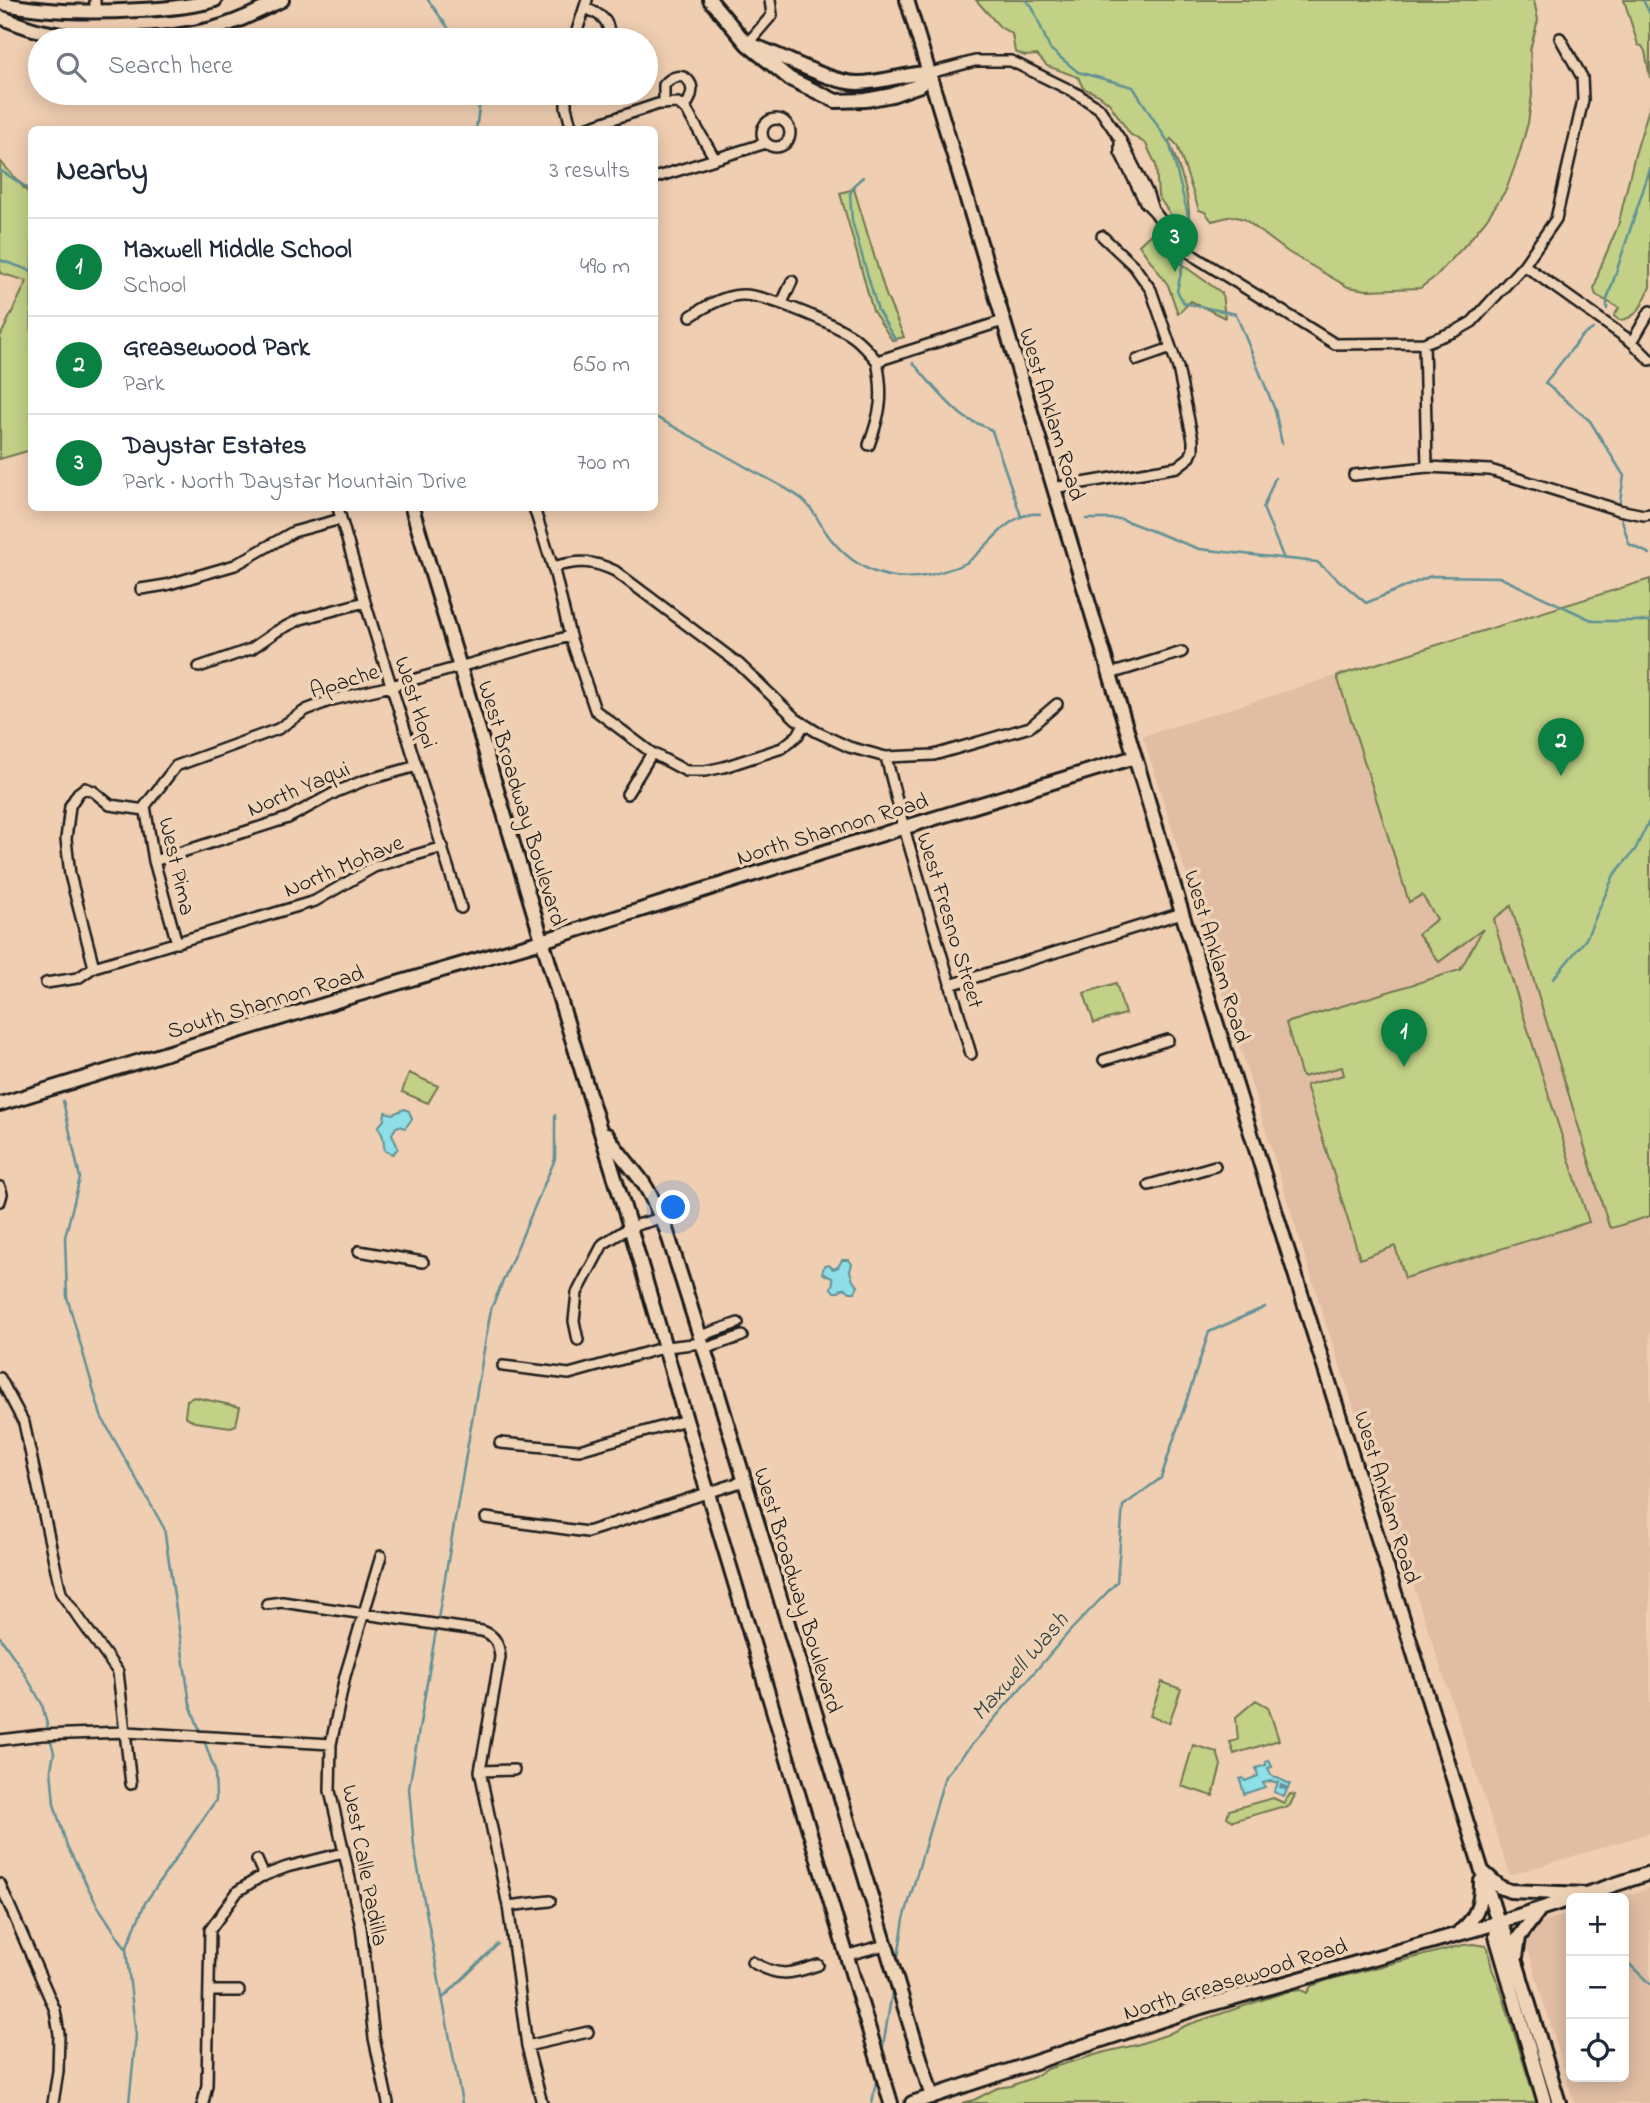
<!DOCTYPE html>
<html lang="en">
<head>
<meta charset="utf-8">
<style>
	body { margin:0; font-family:"Indie Flower",sans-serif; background:#f6f6f7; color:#1f2937 }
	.controls { position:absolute; right:21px; bottom:21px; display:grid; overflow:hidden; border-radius:10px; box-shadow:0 4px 18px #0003 }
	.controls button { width:63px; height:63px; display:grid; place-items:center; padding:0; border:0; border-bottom:2px solid #e0e1e3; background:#fff; color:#1f2937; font:35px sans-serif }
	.you { position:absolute; left:674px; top:1208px; width:24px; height:24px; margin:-18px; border:5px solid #fff; border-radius:50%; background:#1a73e8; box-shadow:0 0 0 10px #1a73e833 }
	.badge { display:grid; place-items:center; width:46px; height:46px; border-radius:50%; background:#0b8043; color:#fff; font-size:23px; font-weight:700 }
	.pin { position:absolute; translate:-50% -58px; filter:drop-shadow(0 2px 4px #0008) }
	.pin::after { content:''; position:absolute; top:37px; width:24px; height:21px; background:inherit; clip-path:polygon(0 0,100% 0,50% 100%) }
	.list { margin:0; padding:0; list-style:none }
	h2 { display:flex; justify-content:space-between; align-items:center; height:91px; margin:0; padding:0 28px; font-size:30px }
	h2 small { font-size:23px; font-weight:400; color:#747a83 }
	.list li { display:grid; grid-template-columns:46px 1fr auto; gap:21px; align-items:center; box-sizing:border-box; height:98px; padding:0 28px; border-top:2px solid #e0e1e3 }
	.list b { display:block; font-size:26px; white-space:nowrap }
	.list p { margin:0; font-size:23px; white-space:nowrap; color:#747a83 }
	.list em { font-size:23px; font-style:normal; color:#747a83 }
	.icon { flex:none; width:38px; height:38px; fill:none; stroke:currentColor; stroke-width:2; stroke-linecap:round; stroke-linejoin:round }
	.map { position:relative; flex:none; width:1650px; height:2103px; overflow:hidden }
	.search { position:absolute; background:#fff; box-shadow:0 4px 18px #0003; left:28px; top:28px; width:630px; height:77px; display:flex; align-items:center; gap:18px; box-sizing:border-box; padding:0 24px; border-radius:38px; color:#747a83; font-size:26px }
	.panel { position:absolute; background:#fff; box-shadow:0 4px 18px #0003; left:28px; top:126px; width:630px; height:385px; border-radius:10px }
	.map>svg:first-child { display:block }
	.built { fill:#e1bea3 }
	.green { fill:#c2d186; stroke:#6f7651; stroke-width:2 }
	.water { fill:#8edfe8; stroke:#609196; stroke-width:2 }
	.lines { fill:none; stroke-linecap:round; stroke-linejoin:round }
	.stream { stroke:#609196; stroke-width:2.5 }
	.street-casing { stroke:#1c1c1c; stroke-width:14 }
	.secondary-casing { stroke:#1c1c1c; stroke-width:18 }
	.street { stroke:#efd3b6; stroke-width:9 }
	.secondary { stroke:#efd3b6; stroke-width:12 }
	.labels { text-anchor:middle; stroke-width:7; stroke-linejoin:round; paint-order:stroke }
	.street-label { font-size:23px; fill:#1c1c1c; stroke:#efd3b6 }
	.water-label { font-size:24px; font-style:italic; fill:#334345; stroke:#efd3b6 }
</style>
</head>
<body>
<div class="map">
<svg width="1650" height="2103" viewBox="0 0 1650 2103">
	<rect width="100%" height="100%" fill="#f0ceb1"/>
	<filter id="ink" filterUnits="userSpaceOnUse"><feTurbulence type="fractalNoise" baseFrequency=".0143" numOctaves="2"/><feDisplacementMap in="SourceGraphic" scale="14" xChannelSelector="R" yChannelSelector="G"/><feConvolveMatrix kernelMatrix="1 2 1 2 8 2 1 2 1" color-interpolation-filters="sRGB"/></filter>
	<g filter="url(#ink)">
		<!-- built -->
		<path class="built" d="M1431 646 1612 1228 1650 1216V1833L1510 1875 1324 1318 1143 736Z
			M1650 1888V2103H1574L1528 1950 1525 1933 1540 1923 1571 1913V2077H1624V1898H1618Z"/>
		<!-- green -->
		<path class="green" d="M976 0H1534L1538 20 1530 50 1532 95 1528 123 1519 155 1506 190 1486 220 1467 243 1435 277 1420 288 1367 290 1348 287 1288 252 1244 219 1232 216 1212 221 1205 212 1199 210 1177 145 1171 139 1169 141C1180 170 1191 195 1189 226L1179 227 1158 196 1156 165 1146 144 1130 134 1109 103 1099 95 1083 88 1078 77 1047 66 1037 55 1025 56 1015 52 1012 34 1000 27Z
			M1624 0H1650V78L1645 51 1642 46 1638 45Z
			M1650 105V287C1644 302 1637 320 1619 320L1614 316 1619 308 1596 295 1594 289 1600 268 1618 226 1634 158Z
			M0 161 32 197 31 450 0 459V337L27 281 0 273Z
			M854 189 886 295 904 337 892 340 873 311 840 193Z
			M1153 232 1173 258 1222 293 1225 318 1191 301 1178 314 1168 285 1139 245Z
			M1650 579V1216L1612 1228 1609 1226 1511 906 1494 919 1497 932 1589 1222 1405 1278 1395 1246 1360 1259 1306 1085 1344 1075 1342 1067 1302 1077 1286 1023 1460 970 1483 929 1439 962 1418 934 1437 919 1422 895 1409 902 1337 676Z
			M1116 983 1125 1014 1094 1023 1084 993Z
			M409 1073 438 1086 428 1103 402 1092Z
			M194 1397 240 1407 236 1425 231 1427 195 1422 185 1416 187 1400Z
			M1162 1682 1181 1689 1169 1723 1150 1716Z
			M1256 1700 1268 1707 1279 1740 1234 1754 1230 1742 1238 1740 1236 1717Z
			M1193 1745 1217 1752 1221 1765 1213 1796 1181 1786Z
			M1290 1794 1295 1795 1290 1805 1286 1808 1281 1807 1233 1821 1227 1817 1229 1810 1273 1798 1284 1803Z
			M1474 1944 1486 1946 1488 1948 1492 1969 1500 1987 1536 2103H962L974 2100 997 2088 1011 2086 1034 2077 1047 2069 1105 2052 1136 2045 1166 2035 1187 2025 1286 1992 1301 1990 1307 1993 1311 1986 1328 1980 1463 1945Z"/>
		<!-- water -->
		<path class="water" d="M404 1109 409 1111 412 1119 405 1128 399 1126 396 1127 392 1134 398 1148 393 1154 385 1151C382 1138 386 1140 378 1127L384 1120 385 1112 393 1114Z
			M842 1260H849L852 1264 850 1271 853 1281 858 1286 855 1292H850L845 1288 840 1290 839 1292H834L831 1288 833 1282 832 1278 822 1273 824 1266 829 1265 833 1269 838 1267Z
			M1269 1760 1272 1767 1268 1768 1271 1775 1290 1784 1288 1788 1281 1785 1280 1787 1287 1790 1284 1796 1274 1792 1278 1783 1271 1781 1263 1783 1265 1787 1244 1794 1240 1779 1243 1778 1245 1781 1258 1776 1256 1768 1266 1765V1762Z"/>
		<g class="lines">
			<!-- stream -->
			<path class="stream" d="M428 0 457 40
				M1025 0 1032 6 1050 49 1078 72 1133 87 1170 145 1191 227 1188 242
				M1643 0 1650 14
				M476 130 481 93
				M0 170 32 191
				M863 177 854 185 850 194 852 221 878 311 896 341
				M1184 259 1177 291 1184 303 1236 314 1275 410 1282 444
				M0 260 32 271
				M1607 309V300L1650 169
				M1593 329 1582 336 1545 383 1590 421 1624 476 1619 507
				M913 363C929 381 944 401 963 416 971 423 984 424 992 431L1021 516
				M654 416C687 434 720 452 753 471 768 479 785 487 799 497 810 504 818 520 825 531 850 567 886 585 930 575 941 572 956 568 966 563 989 549 1008 510 1040 514
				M1275 478 1263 508 1284 559
				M1620 513 1629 544 1650 554
				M1086 519H1121L1199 549 1317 562 1366 603 1431 576 1499 577 1594 621H1650
				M1553 979 1586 939 1614 875 1635 850 1650 819
				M63 1101 80 1178 65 1237 67 1297 101 1416 164 1528 190 1704 201 1734
				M0 1637 22 1669 42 1704 54 1753 51 1769 54 1804 67 1846 97 1905 126 1949 136 2035 129 2103
				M126 1949 145 1903 216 1800 215 1771 204 1740
				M1624 1959 1650 1984
				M897 1963 904 1919 945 1776 1069 1632 1117 1582 1123 1506 1161 1478 1209 1332 1265 1307
				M443 1998 498 1944
				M882 2052 893 1987
				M462 2103 414 1847 409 1788 491 1309 555 1159V1115
				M872 2103 877 2076"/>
			<!-- street casing -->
			<g class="street-casing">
				<path id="street" d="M585 8C600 14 613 21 607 40
					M95 12V0
					M574 40 587 0
					M747 44 772 15 770 0
					M930 73 975 61H1011L1074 92 1099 108 1120 139
					M566 93V107L572 130
					M664 104V85C681 65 704 84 684 108
					M762 133a14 14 0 1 1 28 0a14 14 0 1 1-28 0Z
					M580 130 658 104 678 103 687 111 715 159
					M654 178 766 143
					M1153 210 1147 192 1120 139V152L1145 202 1153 210 1181 246 1197 258 1335 344 1424 343 1456 331 1472 322 1524 265 1556 219 1583 100 1582 77 1560 38
					M1102 236 1134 266 1151 290 1178 368 1193 440V450L1190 457
					M1524 265 1632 342 1650 360
					M782 303 792 281
					M691 316C706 306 723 296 741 295 763 293 829 322 849 334 860 340 869 352 877 361
					M1632 342 1650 311
					M1424 343 1427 467
					M1137 360 1171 348
					M877 361 1003 321
					M869 445C881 412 884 396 877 361
					M1354 475 1427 467 1490 470 1619 510 1644 515 1650 514
					M1053 488 1177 467 1190 457
					M338 508 365 602 461 908
					M534 508 555 574 570 636 595 710 652 753 686 771H705L724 767 782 748 798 735 804 724
					M553 567C578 560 592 560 615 571L739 664 796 719 817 732 849 747 886 757 934 755 1030 727 1057 704
					M141 589 166 585 235 565 293 532 341 519
					M199 667 251 649 277 631 301 619 365 602
					M1110 674 1182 652
					M886 757 904 828 971 1054
					M627 794 652 753
					M154 861 288 818 336 792 363 781 417 766
					M177 943 154 861 145 806 176 766 278 729 306 710 332 700 391 686 570 636
					M94 967 70 875 66 839 70 806 78 793 85 788 93 791 110 805 145 810
					M46 983 78 978 94 967 315 901 374 867 443 847
					M950 985 1182 913
					M1104 1060 1168 1040
					M1149 1185 1215 1166
					M0 1187 2 1194 0 1201
					M359 1251 423 1262
					M700 1336 738 1323
					M578 1340 574 1321 577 1293 603 1244 630 1227 661 1218
					M704 1349 742 1336
					M503 1366 569 1374 666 1347 702 1343
					M0 1378 24 1423 61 1593 118 1672 131 1784
					M500 1443 579 1450 686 1420
					M486 1518 587 1532 744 1481
					M381 1556 345 1676 331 1744 330 1791 361 1927 374 2038 388 2103
					M267 1604 282 1602 482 1631C495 1635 499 1644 500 1657L480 1771 508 1906 527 2046 542 2103
					M0 1740 41 1735 126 1732 331 1744
					M480 1771 514 1770
					M257 1860 264 1876
					M0 1884 55 2010 59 2034 58 2071 53 2103
					M508 1906 550 1901
					M848 1955 885 1945
					M752 1962C780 1978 789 1974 818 1965
					M209 1991H239
					M527 2046 588 2032
					M203 2103 207 2085 210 1930 238 1891 260 1877 287 1867 343 1853"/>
			</g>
			<!-- secondary casing -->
			<g class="secondary-casing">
				<path id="secondary" d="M710 0 747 44 790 79 836 101 866 100 892 95 920 85 930 73
					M907 0 1182 913 1498 1922 1504 1930 1516 1962 1559 2103
					M0 3C46 13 93 13 140 10 164 9 191 7 215 0
					M0 17C13 22 27 28 41 31 92 43 161 42 212 29 236 23 259 11 282 0
					M754 46C784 56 830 83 858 83 883 83 905 73 930 73
					M412 508 565 1016 630 1227 686 1420 891 2103
					M0 1104 346 998 542 941 837 848 1135 757
					M607 1135C618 1153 632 1167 644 1184 653 1198 659 1214 666 1229L717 1390 932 2097
					M1482 1871 1500 1887 1510 1891 1586 1894
					M1580 1896 1650 1873
					M1498 1922 1496 1936 1545 2103
					M1459 1932C1477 1919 1481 1903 1481 1881
					M1516 1957 1519 1937 1540 1909
					M912 2103 1201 2007 1483 1927 1571 1899"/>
			</g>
			<!-- street -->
			<use href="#street" class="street"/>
			<!-- secondary -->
			<use href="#secondary" class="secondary"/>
		</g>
	</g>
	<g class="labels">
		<!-- street labels -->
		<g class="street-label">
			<text transform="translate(1053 414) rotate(73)" y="8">West Anklam Road</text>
			<text transform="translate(344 680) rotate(-17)" y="8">Apache</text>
			<text transform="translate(417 702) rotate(72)" y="8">West Hopi</text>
			<text transform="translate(298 788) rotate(-23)" y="8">North Yaqui</text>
			<text transform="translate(523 803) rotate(73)" y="8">West Broadway Boulevard</text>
			<text transform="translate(832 828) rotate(-17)" y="8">North Shannon Road</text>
			<text transform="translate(343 865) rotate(-23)" y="8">North Mohave</text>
			<text transform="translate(178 866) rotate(77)" y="8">West Pima</text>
			<text transform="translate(951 920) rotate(73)" y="8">West Fresno Street</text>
			<text transform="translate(1218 956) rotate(73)" y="8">West Anklam Road</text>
			<text transform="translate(265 1001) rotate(-17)" y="8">South Shannon Road</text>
			<text transform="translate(1388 1497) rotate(73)" y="8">West Anklam Road</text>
			<text transform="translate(799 1590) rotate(73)" y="8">West Broadway Boulevard</text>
			<text transform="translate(366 1865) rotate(79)" y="8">West Calle Padilla</text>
			<text transform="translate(1235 1978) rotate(-17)" y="8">North Greasewood Road</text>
		</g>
		<!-- water labels -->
		<g class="water-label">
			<text transform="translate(1019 1666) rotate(-49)" y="8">Maxwell Wash</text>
		</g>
	</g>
</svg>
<div class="controls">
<button>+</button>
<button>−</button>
<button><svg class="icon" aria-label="locate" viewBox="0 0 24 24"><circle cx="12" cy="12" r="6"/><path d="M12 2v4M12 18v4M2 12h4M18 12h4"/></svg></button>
</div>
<div class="you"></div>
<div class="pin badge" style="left:1404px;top:1067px">1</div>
<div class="pin badge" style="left:1561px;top:776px">2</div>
<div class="pin badge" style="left:1175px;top:272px">3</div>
<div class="search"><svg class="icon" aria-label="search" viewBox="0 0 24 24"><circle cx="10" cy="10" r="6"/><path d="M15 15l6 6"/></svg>Search here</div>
<section class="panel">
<h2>Nearby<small>3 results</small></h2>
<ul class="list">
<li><span class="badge">1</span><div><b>Maxwell Middle School</b><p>School</p></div><em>490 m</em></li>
<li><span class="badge">2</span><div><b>Greasewood Park</b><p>Park</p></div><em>650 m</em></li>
<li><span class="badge">3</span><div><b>Daystar Estates</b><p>Park · North Daystar Mountain Drive</p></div><em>700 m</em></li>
</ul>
</section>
</div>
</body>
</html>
